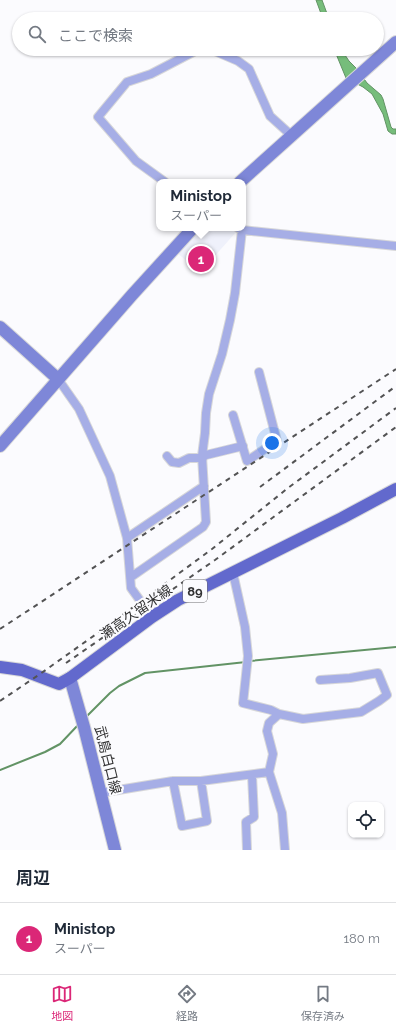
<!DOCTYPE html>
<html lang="ja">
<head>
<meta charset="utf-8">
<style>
	body { margin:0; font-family:Raleway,"Noto Sans JP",sans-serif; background:#f6f6f7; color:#1f2937 }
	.controls { position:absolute; right:12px; bottom:12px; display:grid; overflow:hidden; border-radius:8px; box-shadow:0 1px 3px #0004 }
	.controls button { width:36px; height:36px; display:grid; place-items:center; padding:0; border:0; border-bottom:1px solid #e0e1e3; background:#fff; color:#1f2937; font:20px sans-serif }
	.you { position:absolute; left:272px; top:443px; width:14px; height:14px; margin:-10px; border:3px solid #fff; border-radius:50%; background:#1a73e8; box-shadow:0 0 0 6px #1a73e833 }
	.badge { display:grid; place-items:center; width:26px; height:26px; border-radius:50%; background:#db2777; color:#fff; font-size:13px; font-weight:700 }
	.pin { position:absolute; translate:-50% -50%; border:2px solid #fff; box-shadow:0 1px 4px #0006 }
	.popup { position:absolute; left:156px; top:179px; width:90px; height:52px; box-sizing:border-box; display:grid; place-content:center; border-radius:8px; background:#fff; filter:drop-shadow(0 1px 3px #0005); font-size:13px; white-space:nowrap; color:#747a83 }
	.popup b { font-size:15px; color:#1f2937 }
	.popup::after { content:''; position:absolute; left:50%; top:100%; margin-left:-8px; border:8px solid transparent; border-top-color:#fff }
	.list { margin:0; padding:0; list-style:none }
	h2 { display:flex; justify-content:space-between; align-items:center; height:52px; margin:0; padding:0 16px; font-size:17px }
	h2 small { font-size:13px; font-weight:400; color:#747a83 }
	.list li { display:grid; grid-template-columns:26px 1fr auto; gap:12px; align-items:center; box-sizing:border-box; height:72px; padding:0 16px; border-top:1px solid #e0e1e3 }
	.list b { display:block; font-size:15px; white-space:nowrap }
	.list p { margin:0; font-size:13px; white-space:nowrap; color:#747a83 }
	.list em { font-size:13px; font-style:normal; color:#747a83 }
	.icon { flex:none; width:22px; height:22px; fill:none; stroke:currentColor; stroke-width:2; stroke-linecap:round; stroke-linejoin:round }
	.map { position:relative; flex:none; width:396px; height:850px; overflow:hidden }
	.search { position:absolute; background:#fff; box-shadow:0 1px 3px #0004; left:12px; right:12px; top:12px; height:44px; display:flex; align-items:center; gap:10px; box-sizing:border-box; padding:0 14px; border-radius:22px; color:#747a83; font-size:15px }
	.sheet { height:124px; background:#fff }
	nav { display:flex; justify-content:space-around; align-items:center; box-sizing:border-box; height:56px; border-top:1px solid #e0e1e3; background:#fff; font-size:11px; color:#747a83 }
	nav a { display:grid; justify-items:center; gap:2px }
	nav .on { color:#db2777 }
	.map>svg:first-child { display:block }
	.built { fill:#eff1fb }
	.water { fill:#76bd7b; stroke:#629365 }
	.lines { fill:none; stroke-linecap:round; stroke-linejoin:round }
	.stream { stroke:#629365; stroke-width:2 }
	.street-casing { stroke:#d7d7d9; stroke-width:10 }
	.secondary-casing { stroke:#d7d7d9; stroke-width:14 }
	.primary-casing { stroke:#d7d7d9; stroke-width:14 }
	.street { stroke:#a6aee6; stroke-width:8 }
	.secondary { stroke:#7e87d8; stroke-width:12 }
	.primary { stroke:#6269cd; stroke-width:12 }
	.rail { stroke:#535354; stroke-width:2; stroke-dasharray:5 5; stroke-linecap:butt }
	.labels { text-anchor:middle; stroke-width:4; stroke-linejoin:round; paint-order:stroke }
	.shield { fill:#fbfbfe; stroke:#6e6e70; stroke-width:1 }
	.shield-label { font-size:13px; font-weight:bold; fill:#323233 }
	.street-label { font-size:14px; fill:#323233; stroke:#fbfbfe }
</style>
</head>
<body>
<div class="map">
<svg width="396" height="850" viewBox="0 0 396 850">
	<rect width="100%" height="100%" fill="#fbfbfe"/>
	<!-- built -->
	<path class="built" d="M197 228H229L236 232 213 258 211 257 199 271 176 252Z"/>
	<!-- water -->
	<path class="water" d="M316 0H322L329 19H323Z
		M334 49H341L349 61 357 69 367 83 381 95 383 99 391 127 393 129H396V134H392L388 131 383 114 372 94 363 87 346 78Z"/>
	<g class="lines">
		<!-- stream -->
		<path class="stream" d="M250 661 396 647
			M86 717 110 693 119 686 145 673 246 662
			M0 770 45 752 60 744 79 724"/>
		<!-- street casing -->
		<g class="street-casing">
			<path id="street" d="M210 49 238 61 249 69 270 116 291 135
				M165 182 136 161 98 117 127 82 151 74 199 49
				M238 228 242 230 396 246
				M58 379 79 409 110 476 127 538 131 588 152 617
				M233 415 247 461 277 441 259 372
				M167 456 172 462 179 463 189 458H203
				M202 456 243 446
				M127 538 204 486
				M233 573 245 627 248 656 243 703 271 710 279 714 269 723 267 731 273 754 269 772 282 813 285 850
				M131 577 203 527 206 522 202 456 205 433 206 413 209 394 222 354 230 320 235 293 242 230
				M279 714 303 719 361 712 379 701 387 695 378 673 350 678 320 680
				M173 781 182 826 207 821 201 781
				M100 793 173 781H201L269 772
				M247 850 246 822 254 817 252 775"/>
		</g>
		<!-- secondary casing -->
		<g class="secondary-casing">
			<path id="secondary" d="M240 182 396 42
				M0 327 58 379
				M0 446 132 295 193 228
				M70 678 84 727 115 850"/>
		</g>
		<!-- primary casing -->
		<g class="primary-casing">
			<path id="primary" d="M0 667 22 670 59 684 70 678 152 617 178 600 342 518 396 489"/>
		</g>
		<!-- street -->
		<use href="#street" class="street"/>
		<!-- secondary -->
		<use href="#secondary" class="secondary"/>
		<!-- primary -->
		<use href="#primary" class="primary"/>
		<!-- rail -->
		<path class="rail" d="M260 487 396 386
			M0 629 396 369
			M66 663 215 560 396 427
			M0 701 40 674 109 625 212 549 288 488 396 408"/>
	</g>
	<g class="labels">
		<!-- shield labels -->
		<rect class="shield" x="183" y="580" width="24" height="22" rx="3"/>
		<g class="shield-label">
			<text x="195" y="596">89</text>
		</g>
		<!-- street labels -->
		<g class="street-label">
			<text transform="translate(136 612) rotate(-35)" y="5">瀬高久留米線</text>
			<text transform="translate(108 760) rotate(76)" y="5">武島白口線</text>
		</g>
	</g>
</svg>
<div class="controls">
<button><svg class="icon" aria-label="locate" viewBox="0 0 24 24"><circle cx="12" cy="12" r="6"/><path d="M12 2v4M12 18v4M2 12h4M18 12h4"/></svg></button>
</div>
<div class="you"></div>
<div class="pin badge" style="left:201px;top:259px">1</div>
<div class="popup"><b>Ministop</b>スーパー</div>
<div class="search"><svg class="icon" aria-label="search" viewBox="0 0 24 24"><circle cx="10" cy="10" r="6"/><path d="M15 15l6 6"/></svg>ここで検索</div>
</div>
<section class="sheet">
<h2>周辺<small></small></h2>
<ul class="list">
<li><span class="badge">1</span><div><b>Ministop</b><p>スーパー</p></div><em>180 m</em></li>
</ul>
</section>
<nav>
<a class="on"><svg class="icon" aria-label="map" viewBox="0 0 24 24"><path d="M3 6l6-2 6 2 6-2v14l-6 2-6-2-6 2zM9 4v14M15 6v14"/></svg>地図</a>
<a><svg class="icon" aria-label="directions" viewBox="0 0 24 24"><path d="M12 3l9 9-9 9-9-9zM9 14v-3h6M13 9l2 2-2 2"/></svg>経路</a>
<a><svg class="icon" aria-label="saved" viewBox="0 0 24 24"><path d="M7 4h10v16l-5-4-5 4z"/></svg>保存済み</a>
</nav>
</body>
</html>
